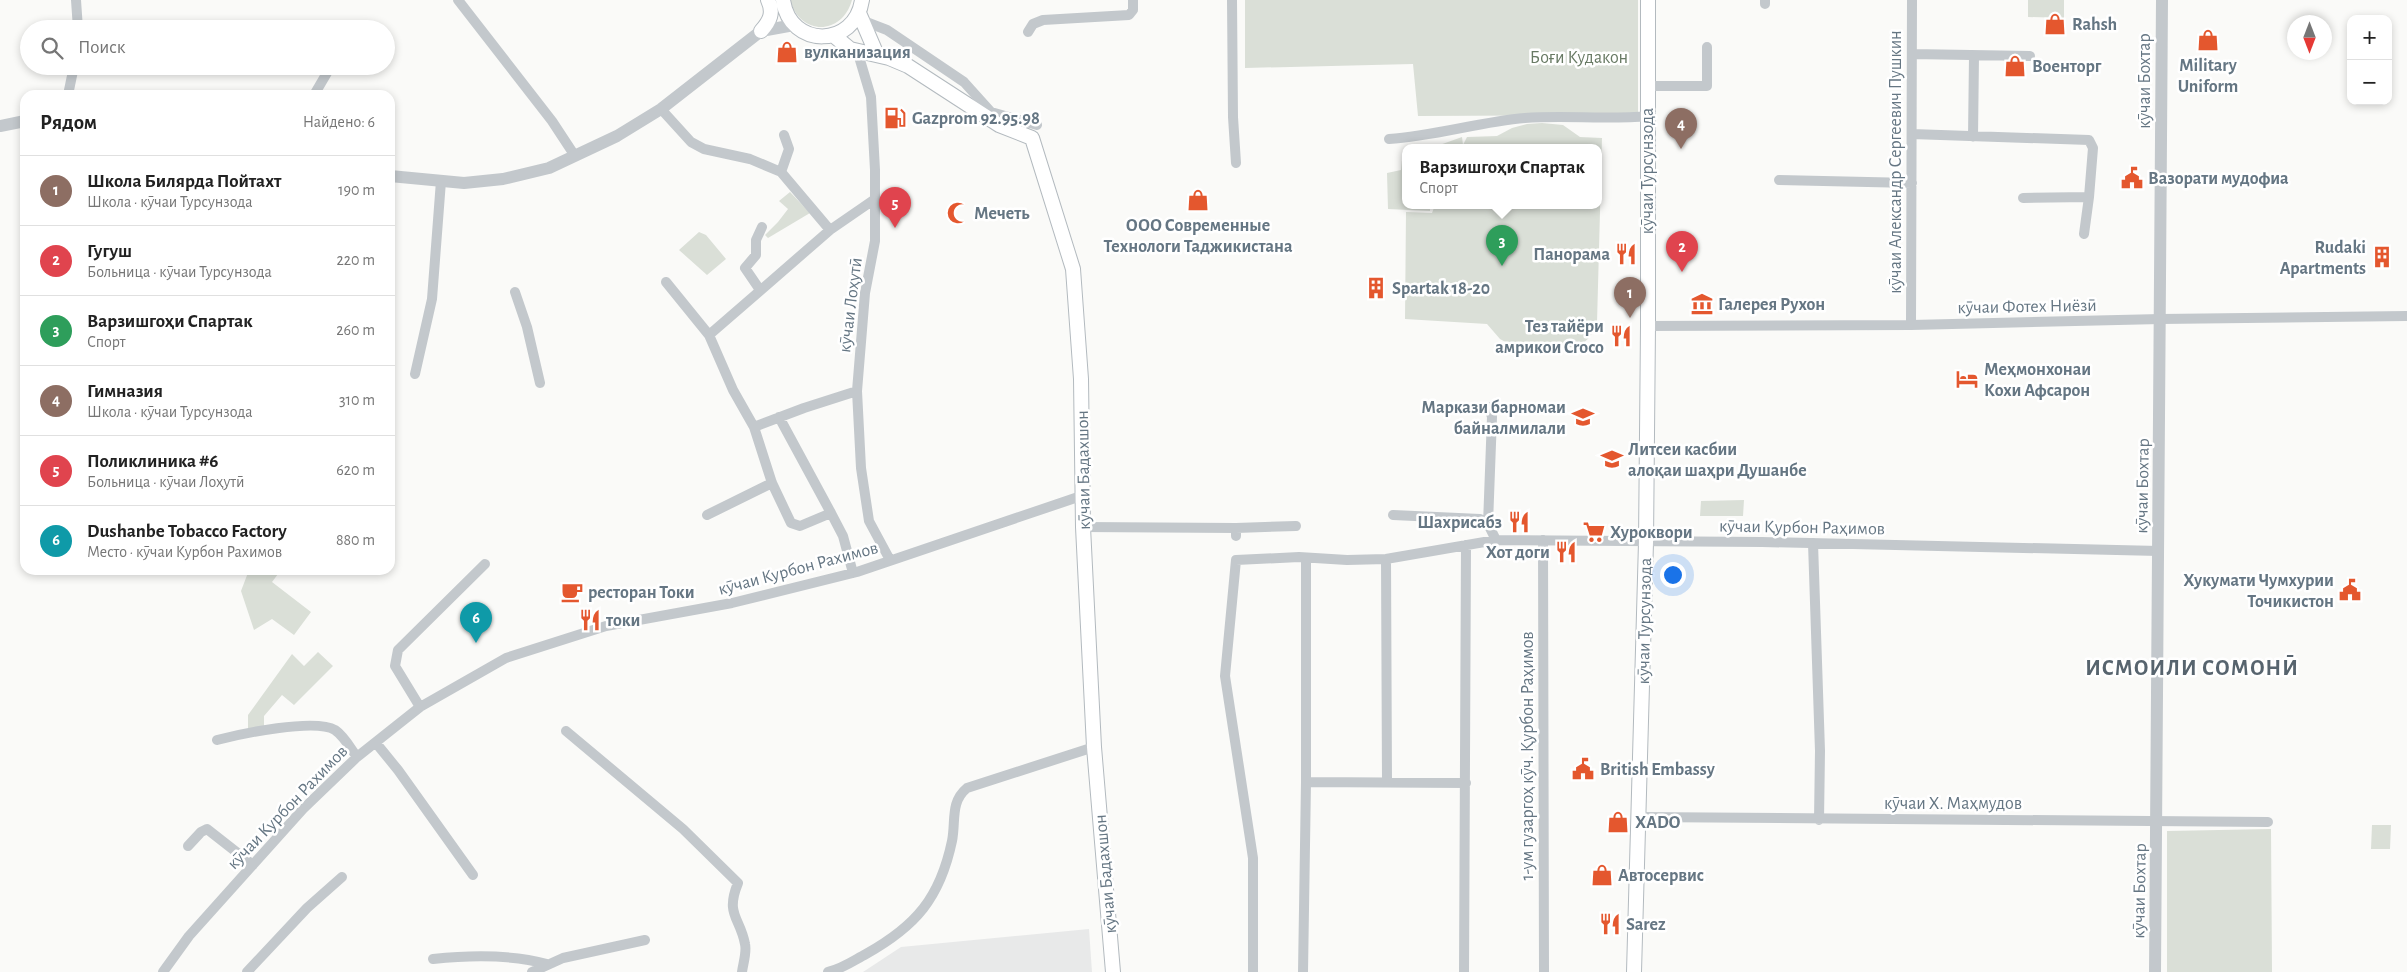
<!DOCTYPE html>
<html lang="ru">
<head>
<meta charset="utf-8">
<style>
	body { margin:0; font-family:"Alegreya Sans",sans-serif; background:#f2f2f2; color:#222 }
	.controls { position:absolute; right:15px; top:15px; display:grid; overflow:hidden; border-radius:10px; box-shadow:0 2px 8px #0003 }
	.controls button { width:45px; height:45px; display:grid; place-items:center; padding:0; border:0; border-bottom:1px solid #e0e0e0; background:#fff; color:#222; font:25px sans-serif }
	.compass { position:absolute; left:2287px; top:15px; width:45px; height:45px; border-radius:50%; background:#fff; box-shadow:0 2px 8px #0003; rotate:180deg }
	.you { position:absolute; left:1672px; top:574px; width:18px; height:18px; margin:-12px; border:4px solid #fff; border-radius:50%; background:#1a73e8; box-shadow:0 0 0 8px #1a73e833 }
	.badge { display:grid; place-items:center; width:32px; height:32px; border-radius:50%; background:#db2777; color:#fff; font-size:16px; font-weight:700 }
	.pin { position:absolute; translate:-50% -41px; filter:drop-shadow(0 1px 2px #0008) }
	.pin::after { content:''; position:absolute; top:26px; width:18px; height:15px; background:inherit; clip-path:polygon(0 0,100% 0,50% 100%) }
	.popup { position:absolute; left:1402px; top:144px; width:200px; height:65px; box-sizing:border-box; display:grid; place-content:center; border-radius:10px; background:#fff; filter:drop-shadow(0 1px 4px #0005); font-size:16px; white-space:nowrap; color:#767676 }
	.popup b { font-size:19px; color:#222 }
	.popup::after { content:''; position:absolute; left:50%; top:100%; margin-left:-10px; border:10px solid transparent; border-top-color:#fff }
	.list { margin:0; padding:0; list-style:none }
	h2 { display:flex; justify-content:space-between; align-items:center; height:65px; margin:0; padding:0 20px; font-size:21px }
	h2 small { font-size:16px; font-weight:400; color:#767676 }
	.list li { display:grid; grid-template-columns:32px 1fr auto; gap:15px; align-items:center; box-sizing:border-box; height:70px; padding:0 20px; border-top:1px solid #e0e0e0 }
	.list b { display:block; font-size:19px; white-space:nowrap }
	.list p { margin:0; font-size:16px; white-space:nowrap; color:#767676 }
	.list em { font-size:16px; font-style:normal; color:#767676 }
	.icon { flex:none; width:28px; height:28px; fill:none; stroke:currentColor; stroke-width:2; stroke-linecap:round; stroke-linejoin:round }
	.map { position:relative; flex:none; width:2407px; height:972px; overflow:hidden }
	.search { position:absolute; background:#fff; box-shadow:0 2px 8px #0003; left:20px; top:20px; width:375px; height:55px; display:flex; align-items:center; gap:12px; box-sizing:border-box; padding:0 18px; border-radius:28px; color:#767676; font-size:19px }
	.panel { position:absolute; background:#fff; box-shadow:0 2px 8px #0003; left:20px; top:90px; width:375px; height:485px; border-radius:15px }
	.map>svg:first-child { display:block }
	.built { fill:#e8e9e9 }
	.green { fill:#dadfd7 }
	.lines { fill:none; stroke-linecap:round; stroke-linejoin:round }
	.secondary-casing { stroke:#b3babf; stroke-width:16 }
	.minor { stroke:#c3c8cc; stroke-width:10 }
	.tertiary { stroke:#c3c8cc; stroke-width:12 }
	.secondary { stroke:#fff; stroke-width:14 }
	.labels { text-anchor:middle; stroke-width:5; stroke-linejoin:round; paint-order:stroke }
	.poi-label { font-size:18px; font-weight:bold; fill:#657683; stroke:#fff; text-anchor:start }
	.park-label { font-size:18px; fill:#687a64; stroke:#fff }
	.street-label { font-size:18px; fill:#657683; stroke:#fff }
	.district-label { font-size:22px; font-weight:bold; letter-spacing:1px; fill:#57646e; stroke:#fff }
</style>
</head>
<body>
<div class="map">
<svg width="2407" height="972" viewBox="0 0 2407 972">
	<rect width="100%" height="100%" fill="#fafaf8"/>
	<!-- built -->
	<path class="built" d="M1089 929 1092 972H863L901 947Z"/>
	<!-- green -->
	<path class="green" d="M790 0H852C842 36 800 36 790 0Z
		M1245 0H1638V115L1418 116 1413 64 1245 68Z
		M2028 0H2064V18L2028 17Z
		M1542 123 1563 125 1580 137 1602 138 1597 323 1590 337 1579 347 1516 348 1500 339 1487 324 1405 319 1406 212 1432 213 1435 205H1598V147H1434L1462 137 1463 145 1467 137 1497 136 1512 128 1527 124Z
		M1403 150H1406V205H1430V211L1388 209 1387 173 1401 170Z
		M790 192 810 213 768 238 765 235 778 222 788 209 779 201Z
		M699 232 706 235 726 259 707 275 679 250Z
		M1744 500 1743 516H1700L1701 501Z
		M249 570H281L272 582 311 612 294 635 272 619 254 630 241 591Z
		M318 652 333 666 294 705 282 695 264 716V730H248V715L292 654 304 666Z
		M2372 825H2391L2390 849H2371Z
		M2271 829 2272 972H2167V831Z"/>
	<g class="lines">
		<!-- secondary casing -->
		<g class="secondary-casing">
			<path id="secondary" d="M783 0C790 49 855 48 862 0
				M859 13 877 55
				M761 31C770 21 774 13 768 0
				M833 35 850 49 889 58 908 66 999 125 1032 138 1073 269 1081 379 1083 527 1094 747 1113 972
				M1634 972 1646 542 1648 326V0"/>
		</g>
		<!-- minor -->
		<path class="minor" d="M76 0 78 29
			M458 0 552 121 575 156
			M1232 0 1233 117 1236 163
			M1765 0V4
			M861 20 887 30 964 82 991 112 1037 125
			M1028 32 1033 24 1043 20 1129 15 1133 10V0
			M857 50 871 97 875 170V241L865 293 857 391 861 468 869 521 890 560
			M1912 54 2030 56
			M1648 86H1707V47
			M68 95 74 66
			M314 95 331 66
			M661 109 691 142 704 149 750 159 781 172 830 230
			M1912 134 2089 140 2093 148 2089 197
			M1973 137 1974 56
			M1389 139C1435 136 1479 122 1525 118 1566 115 1607 120 1648 116
			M781 172 789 149 784 135
			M1779 180 1912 183
			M2023 198 2089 197 2084 234
			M666 282 709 335 733 390 754 427 772 483 791 523 800 526 831 513 843 536 853 573
			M760 290 745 268 756 255V240L762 227
			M515 292 527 327 540 383
			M1911 325 1912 0
			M1648 326 1911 325 2161 319 2407 316
			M709 335 830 230 875 199
			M415 374 432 299 441 181
			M1489 407 1492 417 1488 524 1496 540
			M779 417 831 513
			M754 427 804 408 857 391
			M707 515 772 483
			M1393 515 1480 519 1488 524
			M1083 527 1236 528V536
			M1236 528 1296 526
			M1543 540 1544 972
			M1813 543 1820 751 1819 820
			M1386 559 1387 782
			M420 707 395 666 398 650 485 564
			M566 731 683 829 738 883C725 915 740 917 745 944 747 952 743 964 742 972
			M217 740C240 734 315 718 335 730 344 736 351 749 357 757
			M376 743 398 770 473 875
			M1306 782 1466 783
			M1639 817 2268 822
			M188 846 201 832 207 829 253 865
			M433 959C471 955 510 954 547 964
			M163 972 189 936 303 809 357 757 420 707 506 658 606 626 732 603 857 572 1084 495
			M247 972 307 908 342 877
			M532 972 563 958 645 940
			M828 972C842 969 853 961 866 954 916 926 940 898 952 841 956 821 950 802 967 788L1094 747
			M1253 972V858L1225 676 1236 560 1299 557 1347 560 1386 559 1496 540 1762 542 2159 551
			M1303 972 1306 782V558
			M1464 972 1466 545"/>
		<!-- tertiary -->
		<path class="tertiary" d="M0 126 25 121
			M390 176 464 183 503 179 549 168 617 136 661 109 761 31 794 25
			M2155 972 2162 0"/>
		<!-- secondary -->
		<use href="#secondary" class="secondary"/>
	</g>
	<!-- icons -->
	<defs>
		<g id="shop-bare" transform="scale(1.725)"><path d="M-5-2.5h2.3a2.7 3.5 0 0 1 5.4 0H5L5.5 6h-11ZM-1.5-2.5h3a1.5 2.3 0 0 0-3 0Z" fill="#e4572e" stroke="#fff" stroke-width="2.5" paint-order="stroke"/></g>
		<g id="fuel-bare" transform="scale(1.725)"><path d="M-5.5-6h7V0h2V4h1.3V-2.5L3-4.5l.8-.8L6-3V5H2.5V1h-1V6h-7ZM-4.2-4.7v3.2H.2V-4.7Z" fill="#e4572e" stroke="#fff" stroke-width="2.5" paint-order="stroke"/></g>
		<g id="civic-bare" transform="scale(1.725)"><path d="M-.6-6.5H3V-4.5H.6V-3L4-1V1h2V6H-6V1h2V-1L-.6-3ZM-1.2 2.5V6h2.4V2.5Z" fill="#e4572e" stroke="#fff" stroke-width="2.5" paint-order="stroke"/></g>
		<g id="mosque-bare" transform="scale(1.725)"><path d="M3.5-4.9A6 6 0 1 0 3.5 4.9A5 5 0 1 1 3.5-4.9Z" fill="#e4572e" stroke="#fff" stroke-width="2.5" paint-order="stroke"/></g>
		<g id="restaurant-bare" transform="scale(1.725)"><path d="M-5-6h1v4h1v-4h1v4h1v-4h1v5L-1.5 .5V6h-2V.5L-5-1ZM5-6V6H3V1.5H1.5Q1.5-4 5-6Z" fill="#e4572e" stroke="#fff" stroke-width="2.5" paint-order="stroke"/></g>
		<g id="building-bare" transform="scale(1.725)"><path d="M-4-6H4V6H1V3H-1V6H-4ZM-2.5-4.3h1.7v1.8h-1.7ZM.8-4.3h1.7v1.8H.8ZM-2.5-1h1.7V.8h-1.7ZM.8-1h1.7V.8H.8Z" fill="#e4572e" stroke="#fff" stroke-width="2.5" paint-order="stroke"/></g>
		<g id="museum-bare" transform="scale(1.725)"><path d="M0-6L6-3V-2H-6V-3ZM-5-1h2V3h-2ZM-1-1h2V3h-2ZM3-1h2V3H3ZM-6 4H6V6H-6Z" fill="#e4572e" stroke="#fff" stroke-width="2.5" paint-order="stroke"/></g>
		<g id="hotel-bare" transform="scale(1.725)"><path d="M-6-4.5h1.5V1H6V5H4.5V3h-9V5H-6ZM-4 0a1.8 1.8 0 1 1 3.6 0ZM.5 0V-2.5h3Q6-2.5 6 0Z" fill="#e4572e" stroke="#fff" stroke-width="2.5" paint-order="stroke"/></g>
		<g id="university-bare" transform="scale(1.725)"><path d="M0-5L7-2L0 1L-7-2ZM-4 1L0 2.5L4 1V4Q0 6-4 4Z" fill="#e4572e" stroke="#fff" stroke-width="2.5" paint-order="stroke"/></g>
		<g id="supermarket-bare" transform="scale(1.725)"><path d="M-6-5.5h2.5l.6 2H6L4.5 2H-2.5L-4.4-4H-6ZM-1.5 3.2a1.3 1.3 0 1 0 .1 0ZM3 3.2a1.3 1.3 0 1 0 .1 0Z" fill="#e4572e" stroke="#fff" stroke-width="2.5" paint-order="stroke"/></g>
		<g id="cafe-bare" transform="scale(1.725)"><path d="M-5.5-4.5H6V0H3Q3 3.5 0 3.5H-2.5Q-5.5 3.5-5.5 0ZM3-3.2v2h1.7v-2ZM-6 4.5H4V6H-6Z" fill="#e4572e" stroke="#fff" stroke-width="2.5" paint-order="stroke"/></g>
	</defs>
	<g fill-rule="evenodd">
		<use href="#shop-bare" x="2055" y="24"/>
		<use href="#shop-bare" x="2208" y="40"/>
		<use href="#shop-bare" x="787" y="52"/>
		<use href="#shop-bare" x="2015" y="66"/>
		<use href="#fuel-bare" x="895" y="118"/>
		<use href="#civic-bare" x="2132" y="178"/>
		<use href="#shop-bare" x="1198" y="200"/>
		<use href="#mosque-bare" x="958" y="213"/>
		<use href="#restaurant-bare" x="1626" y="254"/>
		<use href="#building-bare" x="2382" y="257"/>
		<use href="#building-bare" x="1376" y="288"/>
		<use href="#museum-bare" x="1702" y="304"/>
		<use href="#restaurant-bare" x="1621" y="336"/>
		<use href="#hotel-bare" x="1967" y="379"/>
		<use href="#university-bare" x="1583" y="417"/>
		<use href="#university-bare" x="1612" y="459"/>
		<use href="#restaurant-bare" x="1519" y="522"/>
		<use href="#supermarket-bare" x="1594" y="532"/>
		<use href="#restaurant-bare" x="1566" y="552"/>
		<use href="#civic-bare" x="2350" y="590"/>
		<use href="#cafe-bare" x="572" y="592"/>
		<use href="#restaurant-bare" x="590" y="620"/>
		<use href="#civic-bare" x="1583" y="769"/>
		<use href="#shop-bare" x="1618" y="822"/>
		<use href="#shop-bare" x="1602" y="875"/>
		<use href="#restaurant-bare" x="1610" y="924"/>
	</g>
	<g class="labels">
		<!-- poi labels -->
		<g class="poi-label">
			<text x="2072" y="30">Rahsh</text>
			<text x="804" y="58">вулканизация</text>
			<text x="2208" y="71" text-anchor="middle">Military<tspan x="2208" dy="21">Uniform</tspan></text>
			<text x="2032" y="72">Военторг</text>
			<text x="912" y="124">Gazprom 92.95.98</text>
			<text x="2148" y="184">Вазорати мудофиа</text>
			<text x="974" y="219">Мечеть</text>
			<text x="1198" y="231" text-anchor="middle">ООО Современные<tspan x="1198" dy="21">Технологи Таджикистана</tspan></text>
			<text x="2366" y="253" text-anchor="end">Rudaki<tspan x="2366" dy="21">Apartments</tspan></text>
			<text x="1610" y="260" text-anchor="end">Панорама</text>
			<text x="1392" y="294">Spartak 18-20</text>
			<text x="1718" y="310">Галерея Рухон</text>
			<text x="1604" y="332" text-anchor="end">Тез тайёри<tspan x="1604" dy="21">амрикои Croco</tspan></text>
			<text x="1984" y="375">Меҳмонхонаи<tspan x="1984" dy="21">Кохи Афсарон</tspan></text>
			<text x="1566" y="413" text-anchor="end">Маркази барномаи<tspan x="1566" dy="21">байналмилали</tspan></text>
			<text x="1628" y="455">Литсеи касбии<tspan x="1628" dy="21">алоқаи шаҳри Душанбе</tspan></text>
			<text x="1502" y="528" text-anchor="end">Шахрисабз</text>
			<text x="1610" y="538">Хуроквори</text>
			<text x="1550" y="558" text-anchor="end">Хот доги</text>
			<text x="2334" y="586" text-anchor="end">Хукумати Чумхурии<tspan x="2334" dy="21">Точикистон</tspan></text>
			<text x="588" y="598">ресторан Токи</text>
			<text x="606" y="626">токи</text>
			<text x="1600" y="775">British Embassy</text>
			<text x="1635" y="828">XADO</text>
			<text x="1618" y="881">Автосервис</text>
			<text x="1626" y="930">Sarez</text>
		</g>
		<!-- park labels -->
		<g class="park-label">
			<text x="1579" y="63">Боғи Кудакон</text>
		</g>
		<!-- street labels -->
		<g class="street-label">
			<text transform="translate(2144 81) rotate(-90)" y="6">кӯчаи Бохтар</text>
			<text transform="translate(1895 162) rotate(-90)" y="6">кӯчаи Александр Сергеевич Пушкин</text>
			<text transform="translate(1647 171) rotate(-90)" y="6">кӯчаи Турсунзода</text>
			<text transform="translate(850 305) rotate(-83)" y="6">кӯчаи Лоҳутӣ</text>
			<text transform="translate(2027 306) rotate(-1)" y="6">кӯчаи Фотех Ниёзӣ</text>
			<text transform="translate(1083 470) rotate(-91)" y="6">кӯчаи Бадахшон</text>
			<text transform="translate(2142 486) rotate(-89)" y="6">кӯчаи Бохтар</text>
			<text transform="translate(1802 527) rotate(1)" y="6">кӯчаи Қурбон Раҳимов</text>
			<text transform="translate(798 568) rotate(-15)" y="6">кӯчаи Курбон Рахимов</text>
			<text transform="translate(1644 621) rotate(-89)" y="6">кӯчаи Турсунзода</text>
			<text transform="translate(1527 756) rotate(-90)" y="6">1-ум гузаргоҳ кӯч. Қурбон Раҳимов</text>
			<text x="1953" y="809">кӯчаи Х. Маҳмудов</text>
			<text transform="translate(287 807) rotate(-46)" y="6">кӯчаи Курбон Рахимов</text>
			<text transform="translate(1105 874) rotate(-95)" y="6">кӯчаи Бадахшон</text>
			<text transform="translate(2139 891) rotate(-89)" y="6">кӯчаи Бохтар</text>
		</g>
		<!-- district labels -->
		<g class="district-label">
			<text x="2192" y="675">ИСМОИЛИ СОМОНӢ</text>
		</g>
	</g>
</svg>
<div class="controls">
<button>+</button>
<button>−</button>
</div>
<svg class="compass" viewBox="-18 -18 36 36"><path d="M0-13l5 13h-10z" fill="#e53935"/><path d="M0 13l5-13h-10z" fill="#767676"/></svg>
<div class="you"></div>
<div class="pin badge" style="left:1630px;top:318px;background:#8d6e63">1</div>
<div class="pin badge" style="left:1682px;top:272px;background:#e0444e">2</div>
<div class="pin badge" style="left:1502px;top:266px;background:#2e9e5b">3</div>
<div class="popup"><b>Варзишгоҳи Спартак</b>Спорт</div>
<div class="pin badge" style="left:1681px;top:149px;background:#8d6e63">4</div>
<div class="pin badge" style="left:895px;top:228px;background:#e0444e">5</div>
<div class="pin badge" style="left:476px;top:643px;background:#0f9aa8">6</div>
<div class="search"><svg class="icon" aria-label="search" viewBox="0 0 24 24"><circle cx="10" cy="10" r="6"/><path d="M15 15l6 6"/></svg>Поиск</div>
<section class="panel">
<h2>Рядом<small>Найдено: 6</small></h2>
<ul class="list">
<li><span class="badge" style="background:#8d6e63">1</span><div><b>Школа Билярда Пойтахт</b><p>Школа · кӯчаи Турсунзода</p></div><em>190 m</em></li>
<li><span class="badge" style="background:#e0444e">2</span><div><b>Гугуш</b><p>Больница · кӯчаи Турсунзода</p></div><em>220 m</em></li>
<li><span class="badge" style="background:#2e9e5b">3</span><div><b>Варзишгоҳи Спартак</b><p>Спорт</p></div><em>260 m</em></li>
<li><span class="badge" style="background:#8d6e63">4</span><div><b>Гимназия</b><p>Школа · кӯчаи Турсунзода</p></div><em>310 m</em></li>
<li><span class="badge" style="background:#e0444e">5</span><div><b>Поликлиника #6</b><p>Больница · кӯчаи Лоҳутӣ</p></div><em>620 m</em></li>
<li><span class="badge" style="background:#0f9aa8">6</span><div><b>Dushanbe Tobacco Factory</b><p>Место · кӯчаи Курбон Рахимов</p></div><em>880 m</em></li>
</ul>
</section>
</div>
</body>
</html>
